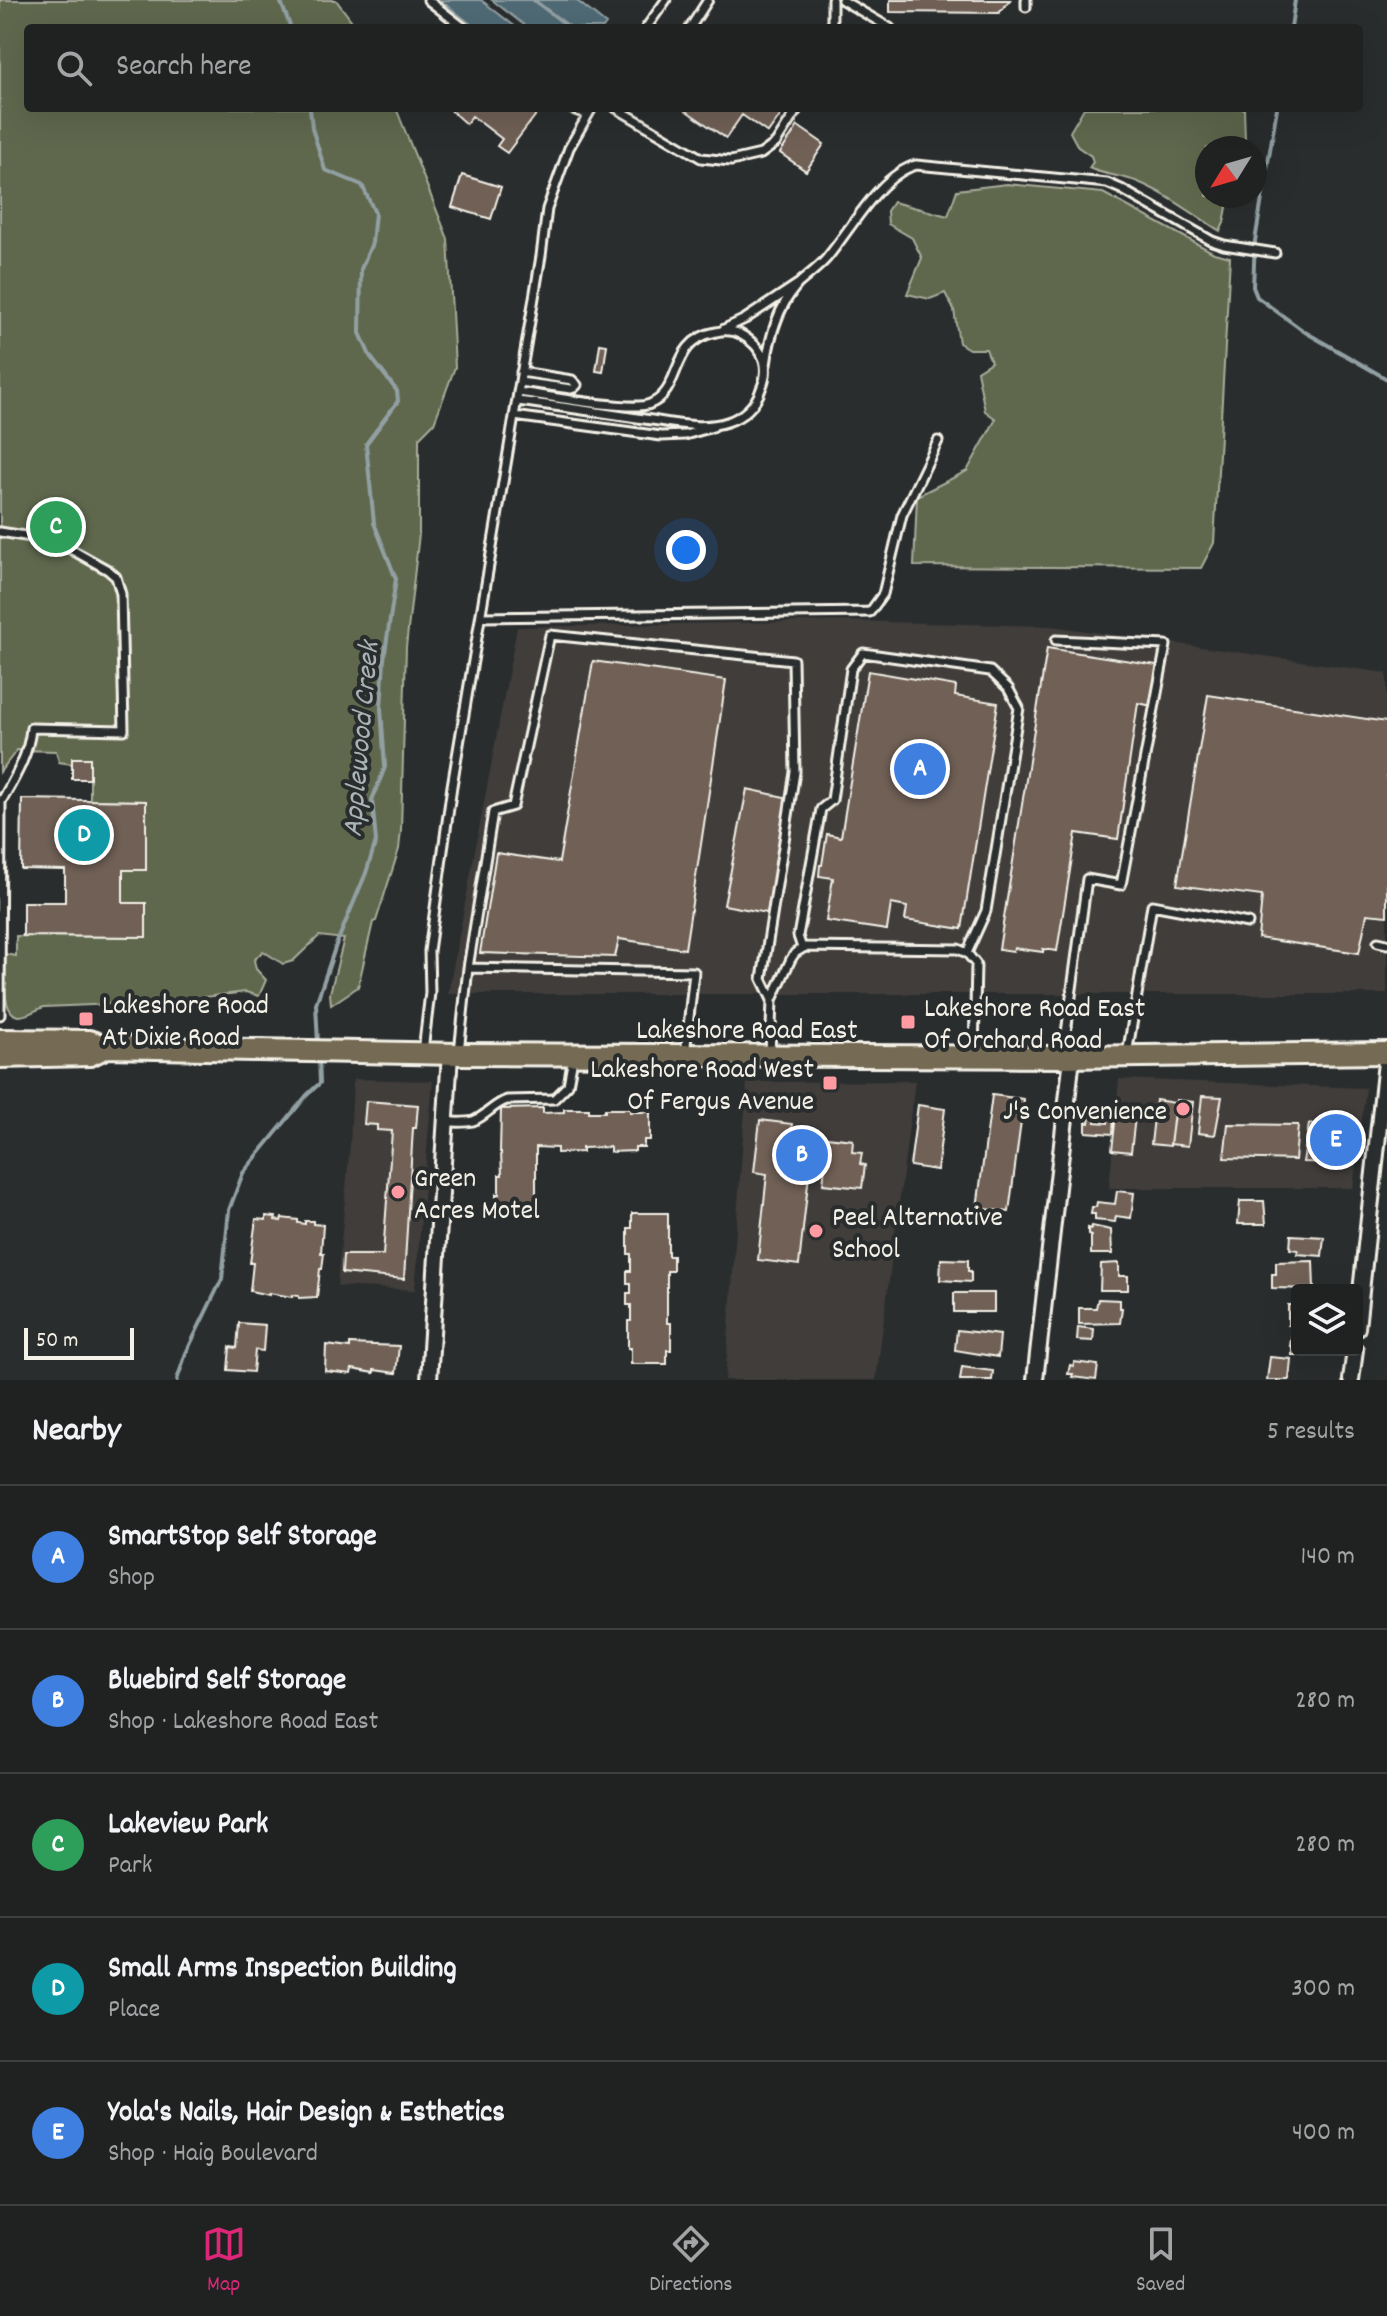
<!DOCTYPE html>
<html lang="en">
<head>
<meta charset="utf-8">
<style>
	body { margin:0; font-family:Dekko,sans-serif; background:#2d2f2f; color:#f1f3f6 }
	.controls { position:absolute; right:24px; bottom:24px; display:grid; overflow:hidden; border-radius:8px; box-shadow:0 8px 32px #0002 }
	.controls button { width:72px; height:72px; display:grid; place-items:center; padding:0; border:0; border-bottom:2px solid #3d3f40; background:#202222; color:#f1f3f6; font:40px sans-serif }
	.compass { position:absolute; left:1195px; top:136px; width:72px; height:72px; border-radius:50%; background:#202222; box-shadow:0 8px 32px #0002; rotate:233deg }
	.scale { position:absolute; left:24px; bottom:20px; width:110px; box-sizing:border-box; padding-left:8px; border:4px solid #f4f1e8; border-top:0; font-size:22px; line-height:28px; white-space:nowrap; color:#f4f1e8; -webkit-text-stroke:6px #2a2d2e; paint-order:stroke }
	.you { position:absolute; left:686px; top:550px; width:28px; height:28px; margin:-20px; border:6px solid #fff; border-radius:50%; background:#1a73e8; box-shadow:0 0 0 12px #1a73e833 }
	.badge { display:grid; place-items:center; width:52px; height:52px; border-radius:50%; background:#db2777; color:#fff; font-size:26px; font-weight:700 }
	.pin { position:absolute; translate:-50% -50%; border:4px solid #fff; box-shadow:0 2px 8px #0006 }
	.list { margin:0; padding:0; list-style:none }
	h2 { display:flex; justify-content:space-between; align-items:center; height:104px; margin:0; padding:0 32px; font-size:34px }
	h2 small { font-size:26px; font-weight:400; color:#a2a4a5 }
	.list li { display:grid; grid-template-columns:52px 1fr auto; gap:24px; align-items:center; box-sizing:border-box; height:144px; padding:0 32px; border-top:2px solid #3d3f40 }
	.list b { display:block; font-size:30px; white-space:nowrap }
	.list p { margin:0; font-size:26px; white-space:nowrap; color:#a2a4a5 }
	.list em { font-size:26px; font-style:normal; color:#a2a4a5 }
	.icon { flex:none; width:44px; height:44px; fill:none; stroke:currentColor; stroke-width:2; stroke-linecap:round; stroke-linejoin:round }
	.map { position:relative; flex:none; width:1387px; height:1380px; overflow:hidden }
	.search { position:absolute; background:#202222; box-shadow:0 8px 32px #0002; left:24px; right:24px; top:24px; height:88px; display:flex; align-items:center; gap:20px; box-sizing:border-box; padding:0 28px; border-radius:8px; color:#a2a4a5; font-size:30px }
	.sheet { height:824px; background:#202222 }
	nav { display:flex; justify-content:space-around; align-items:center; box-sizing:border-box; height:112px; border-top:2px solid #3d3f40; background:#202222; font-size:22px; color:#a2a4a5 }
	nav a { display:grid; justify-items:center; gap:4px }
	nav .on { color:#db2777 }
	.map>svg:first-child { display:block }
	.built { fill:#3f3d3a }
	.green { fill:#5f674e; stroke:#aaac9b; stroke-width:2 }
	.water { fill:#506a75; stroke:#92a0a3; stroke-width:2 }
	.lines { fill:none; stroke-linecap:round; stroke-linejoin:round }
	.stream { stroke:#92a0a3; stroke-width:4 }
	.building { fill:#6f6156; stroke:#f4f1e8; stroke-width:2 }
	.service-casing { stroke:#f4f1e8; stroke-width:13 }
	.minor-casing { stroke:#f4f1e8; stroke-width:20 }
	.primary-casing { stroke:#f4f1e8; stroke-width:26 }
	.service { stroke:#2a2d2e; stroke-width:7 }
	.minor { stroke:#2a2d2e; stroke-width:14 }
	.primary { stroke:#746b52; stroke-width:20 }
	.poi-dot { fill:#ff9aa2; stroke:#2a2d2e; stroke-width:3 }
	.labels { text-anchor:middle; stroke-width:8; stroke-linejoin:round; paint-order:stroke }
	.poi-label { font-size:28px; fill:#f4f1e8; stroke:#2a2d2e; text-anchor:start }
	.street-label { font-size:28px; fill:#f4f1e8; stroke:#2a2d2e }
	.water-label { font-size:30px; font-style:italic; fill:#aab4b4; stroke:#2a2d2e }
</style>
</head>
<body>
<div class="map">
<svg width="1387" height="1380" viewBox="0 0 1387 1380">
	<rect width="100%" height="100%" fill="#2a2d2e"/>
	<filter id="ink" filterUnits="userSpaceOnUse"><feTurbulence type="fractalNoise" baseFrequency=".0125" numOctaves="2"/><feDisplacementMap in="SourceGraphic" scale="16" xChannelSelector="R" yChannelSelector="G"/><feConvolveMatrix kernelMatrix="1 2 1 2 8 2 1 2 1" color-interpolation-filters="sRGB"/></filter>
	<g filter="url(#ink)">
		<!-- built -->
		<path class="built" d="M845 621 1051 626 1387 673V994H448L517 627Z
			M353 1079 433 1081 415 1290 337 1286 350 1144Z
			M1119 1079 1366 1088 1353 1188H1109Z
			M915 1081 876 1380H725L747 1082Z"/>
		<!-- green -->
		<path class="green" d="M0 0H336L357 28H28V108H396L448 239 455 367 434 423 419 438V534L406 647 401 830 399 849 376 921 373 922 358 987 331 1005 330 993 344 939 319 936 293 961 283 964 263 951 254 960 256 969 266 980 259 996 246 992 163 1002 44 1007C35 1010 30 1015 20 1016 0 1016 5 970 5 954L16 956V936L146 937V903H123V870H146V801L90 800V758H72V764L59 762 56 751 17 750 0 772Z
			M1084 108H1244L1245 140 1242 148H1207V196H1234L1233 199 1228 202 1224 223 1220 231C1193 214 1167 194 1138 182 1122 175 1102 175 1089 168L1093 162 1091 156 1078 147 1070 132Z
			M1007 184 1103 193 1214 253 1230 257 1214 543 1201 568 914 566 917 496 967 471 996 419 985 411 977 371 991 362 986 349H969L959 343 954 310 945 293 930 299 907 294 922 258 912 238 888 224 887 211 893 202 948 216 957 190Z"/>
		<!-- water -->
		<path class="water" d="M440 0H481L517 28H476Z
			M492 0H532L569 28H528Z
			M535 0H576L606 24 603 28H572Z"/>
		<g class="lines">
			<!-- stream -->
			<path class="stream" d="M280 0 291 28
				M1291 28 1295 0
				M310 108 312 128 325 170 362 185 375 213 372 243 361 269 360 333 370 356 397 391 398 401 366 444 374 523 396 579 384 659 381 708 385 767 372 800 376 841 366 873 336 945 316 1004 318 1043
				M1277 108 1255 241 1253 287 1257 297 1305 332 1387 379
				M177 1380 186 1353 222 1279 229 1210 243 1173 307 1095 320 1083 319 1056"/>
		</g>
		<!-- building -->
		<path class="building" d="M890 0H1010L999 13 890 12Z
			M448 108H541L507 153 497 146 502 139 472 116 466 124Z
			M682 108H777L783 112 768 133 742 115 726 138Z
			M798 126 824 144 806 171 780 153Z
			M462 175 501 187 491 219 452 207Z
			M600 344 607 345 603 372 596 371Z
			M1047 648 1157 665 1152 706 1138 703 1118 839 1076 833 1057 951 1043 949V952L1014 948 1013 951 999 949Z
			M593 661 726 680 685 949 619 939 615 957 480 953 496 853 559 862Z
			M868 671 956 686 955 696 998 703 962 929 905 920 907 907 891 904 887 930 826 921 833 878 819 876 820 865H822L827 834 841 837Z
			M1208 695 1387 722V916L1367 914 1359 953 1258 938 1262 896 1177 885Z
			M72 758H90V779H72Z
			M747 789 789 798 767 913 724 905Z
			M22 799 146 801V870H123V903H146V937L23 936V902H65V870L21 869Z
			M992 1095 1024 1099 1009 1212 977 1208Z
			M1202 1096 1222 1097 1215 1135 1198 1133Z
			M1156 1100 1175 1103 1170 1146 1151 1144Z
			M1176 1100 1193 1102 1188 1146 1170 1144Z
			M366 1101 418 1105 416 1128H413L404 1279 342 1273 343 1255H383L392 1131 377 1130V1125L364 1124Z
			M918 1105 945 1109 937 1170 910 1166Z
			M1117 1106 1136 1108 1131 1152 1112 1150Z
			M543 1108V1113L564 1112V1109H589V1112H605V1109H630V1112H650V1140H644V1147H635V1151L610 1152V1147L582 1148V1152L557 1153V1148L536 1147V1209H499V1206H496V1194H499V1175H502L501 1152H500L501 1109Z
			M1090 1116 1096 1117 1095 1122 1108 1123V1117H1114L1113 1134 1086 1132V1122L1089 1123Z
			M760 1120 792 1124 791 1133 853 1140 852 1152 862 1153 860 1164 865 1165 862 1188 823 1184 825 1166 810 1165 799 1265 758 1260 767 1174 754 1172Z
			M1228 1124 1298 1125 1295 1160 1224 1158Z
			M1309 1124 1344 1127 1340 1163 1303 1162Z
			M1117 1191 1134 1193 1131 1218 1116 1216 1115 1222 1095 1220V1214H1091L1092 1207H1096L1097 1202 1115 1204Z
			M1240 1201H1264L1266 1224H1238Z
			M632 1213H668V1256H673V1271H667V1323H671V1350H667V1364H631V1348H628V1321H631V1305H627V1293H631V1284H627V1271H631V1254H628V1228H632Z
			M266 1216 276 1217 275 1220 281 1221 282 1218 298 1220V1223L305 1224V1221H313V1224L323 1225 321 1253H324L322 1269H320L317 1297 299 1298V1296L292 1295V1297L269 1293V1295L250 1291 253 1263H250L256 1219 266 1220Z
			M1092 1226 1111 1230 1112 1254H1091V1236L1088 1235V1228L1091 1229Z
			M1291 1235 1324 1237 1322 1256 1297 1254 1298 1250 1290 1249Z
			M941 1259 968 1260V1271H971V1282L940 1280Z
			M1313 1261 1314 1289 1272 1288V1274H1276V1262Z
			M1119 1263V1276H1128V1290H1100L1101 1264Z
			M954 1293H994V1312H954Z
			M1098 1299 1120 1300V1308H1122L1120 1323 1079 1324V1308H1096Z
			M1288 1305H1297V1325H1288Z
			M239 1323 265 1325 263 1351 255 1350 253 1372 228 1370 230 1347 237 1348Z
			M1078 1327 1094 1329 1093 1341 1077 1340Z
			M957 1330 1000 1335 998 1357 955 1350Z
			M1292 1333H1297V1350H1315V1352H1308L1309 1355H1292V1346H1290Z
			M350 1344 399 1346 396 1373 374 1370V1373L352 1369 351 1374 325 1371 326 1345 350 1348Z
			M1270 1357 1291 1359 1289 1380H1267Z
			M1074 1362 1098 1365 1096 1380 1072 1377 1073 1374H1068L1070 1365 1074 1366Z
			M962 1367 993 1371 992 1380H960Z"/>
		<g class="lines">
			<!-- service casing -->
			<g class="service-casing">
				<path id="service" d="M428 0 464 28
					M842 0 890 28
					M1026 7V0
					M646 28 666 0
					M690 28 708 0
					M832 28V0
					M570 108 588 115
					M616 108 701 158 731 161 761 154 776 143 798 108
					M798 284C807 276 818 268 826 259 850 231 879 175 916 165L1107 183 1121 189 1212 241 1224 245 1275 253
					M724 329 745 319 798 284C778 307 770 335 766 365
					M520 382 571 389 574 388 577 385 572 380 521 372
					M517 401C557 406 597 412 637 418 665 421 700 431 727 422 743 417 756 405 761 389 765 380 767 370 764 360 760 348 751 340 740 334 732 330 725 330 716 332 668 341 684 390 650 404 632 412 543 395 518 392
					M514 416 661 436 685 435 713 427
					M0 532 56 541 108 570 116 577 121 594 124 730 31 728C29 755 14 779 1 802L0 1015
					M481 617 870 612 883 594 902 515 938 441
					M1056 640 1166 645 1121 885 1087 879 1063 1055
					M1378 942 1387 944
					M802 948 798 936 821 809 832 800 851 669 863 653 990 671 1008 688 1019 708 986 911 967 953
					M468 968 493 812 513 806 550 635 793 660 795 772 762 979 772 1000
					M423 1051 430 993 429 951 452 786 541 256 547 209 569 148 592 108
					M459 1052 468 968 694 972 685 1054
					M770 1055 772 1000 791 959 795 953 805 947 958 949 967 953 976 964 974 1055
					M1127 1055 1152 905 1248 923
					M447 1122C455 1122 465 1123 473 1121 486 1116 494 1104 507 1100L554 1099 568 1085 573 1058"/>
			</g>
			<!-- minor casing -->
			<g class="minor-casing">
				<path id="minor" d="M1357 1328 1387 1053
					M429 1380 450 1054
					M1035 1380 1072 1057
					M1351 1380 1355 1350"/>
			</g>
			<!-- primary casing -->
			<g class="primary-casing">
				<path id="primary" d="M0 1040 89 1041 107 1047 459 1054 1063 1057 1387 1053
					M0 1057 90 1055 107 1047"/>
			</g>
			<!-- service -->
			<use href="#service" class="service"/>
			<!-- minor -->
			<use href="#minor" class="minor"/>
			<!-- primary -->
			<use href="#primary" class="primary"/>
		</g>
	</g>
	<!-- markers -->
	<g class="poi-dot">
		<rect x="78" y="1011" width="16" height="16" rx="4"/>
		<rect x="900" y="1014" width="16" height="16" rx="4"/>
		<rect x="822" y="1075" width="16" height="16" rx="4"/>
		<circle cx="1183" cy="1109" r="8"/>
		<circle cx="398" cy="1192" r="8"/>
		<circle cx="816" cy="1231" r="8"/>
	</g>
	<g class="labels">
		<!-- poi labels -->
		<g class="poi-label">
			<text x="102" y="1013">Lakeshore Road<tspan x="102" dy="32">At Dixie Road</tspan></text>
			<text x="924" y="1016">Lakeshore Road East<tspan x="924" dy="32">Of Orchard Road</tspan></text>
			<text x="814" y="1077" text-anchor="end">Lakeshore Road West<tspan x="814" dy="32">Of Fergus Avenue</tspan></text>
			<text x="1167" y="1119" text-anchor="end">J's Convenience</text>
			<text x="414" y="1186">Green<tspan x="414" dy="32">Acres Motel</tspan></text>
			<text x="832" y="1225">Peel Alternative<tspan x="832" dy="32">School</tspan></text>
		</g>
		<!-- street labels -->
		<g class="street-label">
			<text x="747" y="1038">Lakeshore Road East</text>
		</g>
		<!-- water labels -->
		<g class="water-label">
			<text transform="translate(359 739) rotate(-85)" y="10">Applewood Creek</text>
		</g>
	</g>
</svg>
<div class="controls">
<button><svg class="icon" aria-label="layers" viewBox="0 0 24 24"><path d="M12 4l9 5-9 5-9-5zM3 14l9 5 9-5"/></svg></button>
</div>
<svg class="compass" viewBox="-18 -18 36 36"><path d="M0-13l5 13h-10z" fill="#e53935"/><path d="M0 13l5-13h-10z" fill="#a2a4a5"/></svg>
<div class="scale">50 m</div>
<div class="you"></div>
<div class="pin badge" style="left:920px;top:769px;background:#3f7fe0">A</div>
<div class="pin badge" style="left:802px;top:1155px;background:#3f7fe0">B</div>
<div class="pin badge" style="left:56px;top:527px;background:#2e9e5b">C</div>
<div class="pin badge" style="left:84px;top:835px;background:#0f9aa8">D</div>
<div class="pin badge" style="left:1336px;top:1140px;background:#3f7fe0">E</div>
<div class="search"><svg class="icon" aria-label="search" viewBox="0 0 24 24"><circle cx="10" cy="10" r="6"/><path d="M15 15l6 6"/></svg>Search here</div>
</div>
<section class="sheet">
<h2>Nearby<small>5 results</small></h2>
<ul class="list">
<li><span class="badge" style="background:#3f7fe0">A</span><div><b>SmartStop Self Storage</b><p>Shop</p></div><em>140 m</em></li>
<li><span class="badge" style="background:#3f7fe0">B</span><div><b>Bluebird Self Storage</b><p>Shop · Lakeshore Road East</p></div><em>280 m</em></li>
<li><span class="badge" style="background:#2e9e5b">C</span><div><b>Lakeview Park</b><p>Park</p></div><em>280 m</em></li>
<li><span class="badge" style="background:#0f9aa8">D</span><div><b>Small Arms Inspection Building</b><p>Place</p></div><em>300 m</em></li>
<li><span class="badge" style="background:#3f7fe0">E</span><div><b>Yola's Nails, Hair Design &amp; Esthetics</b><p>Shop · Haig Boulevard</p></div><em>400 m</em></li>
</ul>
</section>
<nav>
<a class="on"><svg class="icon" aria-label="map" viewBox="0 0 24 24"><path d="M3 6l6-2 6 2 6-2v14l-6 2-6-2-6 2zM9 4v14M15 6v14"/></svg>Map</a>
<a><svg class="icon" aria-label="directions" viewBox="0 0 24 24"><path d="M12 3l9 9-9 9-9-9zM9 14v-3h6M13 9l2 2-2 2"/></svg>Directions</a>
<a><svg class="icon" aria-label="saved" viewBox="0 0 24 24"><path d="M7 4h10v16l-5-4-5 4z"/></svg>Saved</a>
</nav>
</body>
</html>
